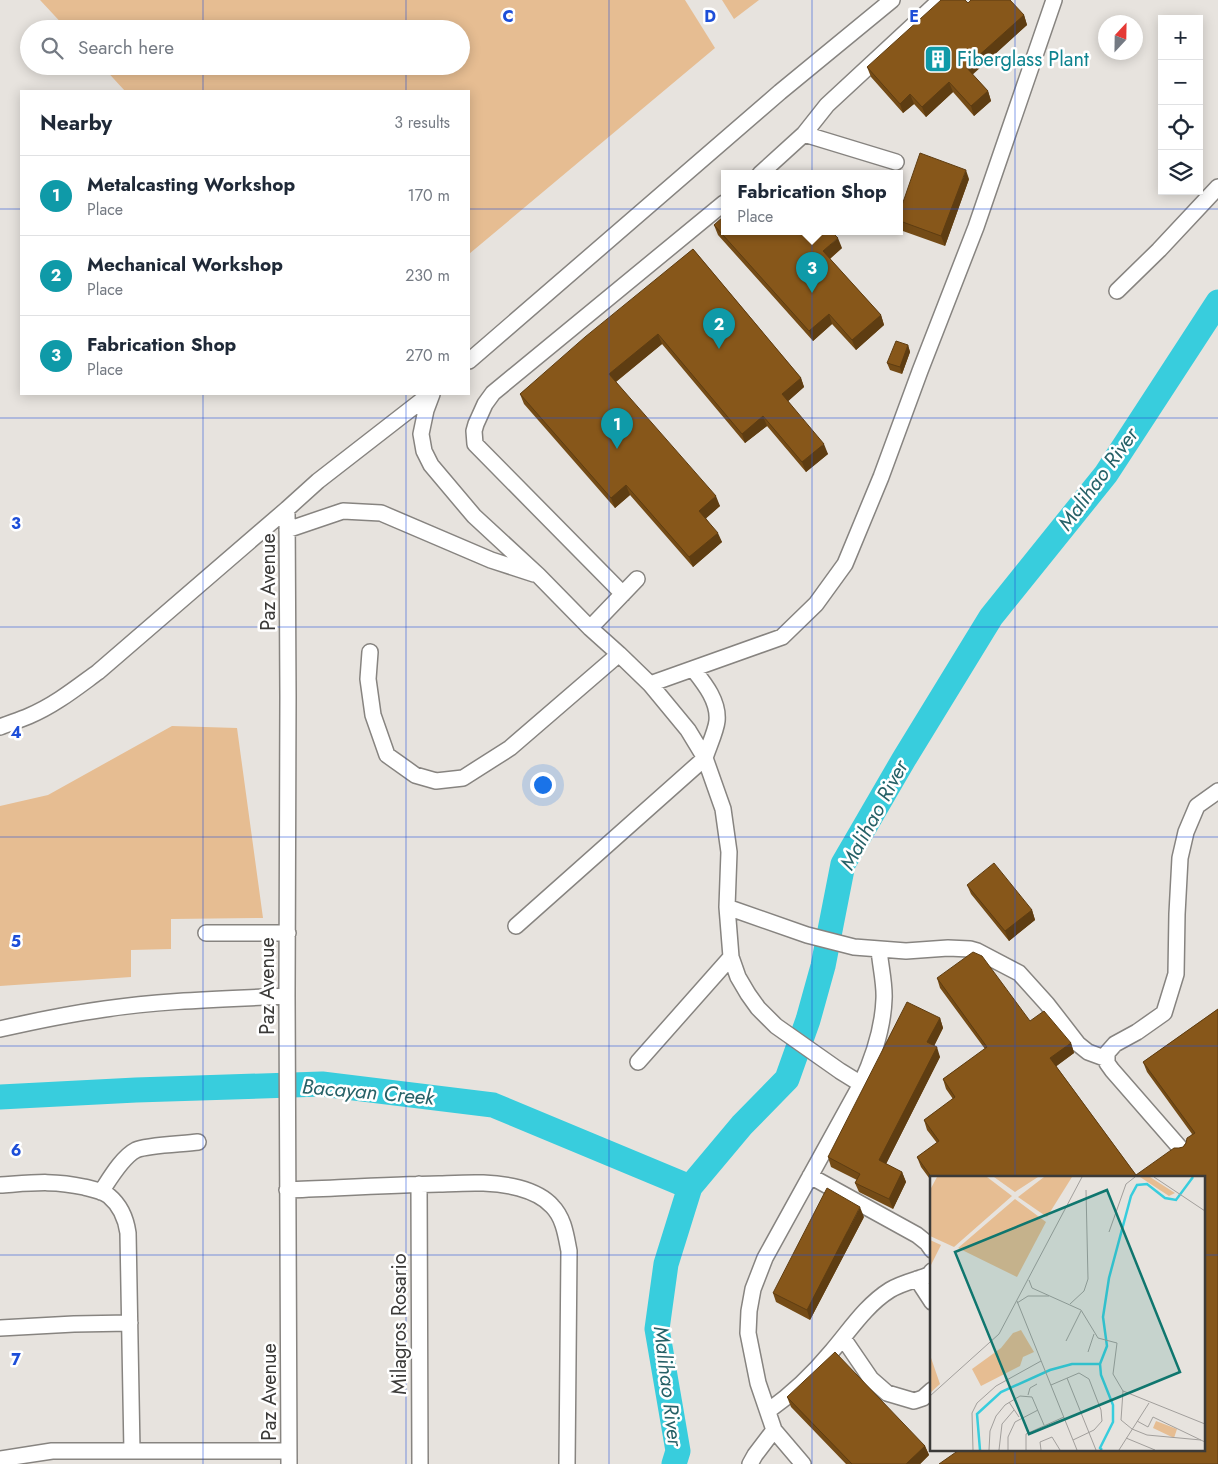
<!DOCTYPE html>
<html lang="en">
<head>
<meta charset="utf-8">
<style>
	body { margin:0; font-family:Jost,sans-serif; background:#f6f6f7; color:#1f2937 }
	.controls { position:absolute; right:15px; top:15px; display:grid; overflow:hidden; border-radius:0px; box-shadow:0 2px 12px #0003 }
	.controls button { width:45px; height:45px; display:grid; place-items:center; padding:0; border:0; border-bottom:1px solid #e0e1e3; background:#fff; color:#1f2937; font:25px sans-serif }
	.compass { position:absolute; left:1098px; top:15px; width:45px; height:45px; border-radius:50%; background:#fff; box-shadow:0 2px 12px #0003; rotate:22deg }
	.you { position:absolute; left:542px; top:784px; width:18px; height:18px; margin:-12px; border:4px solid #fff; border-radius:50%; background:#1a73e8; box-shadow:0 0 0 8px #1a73e833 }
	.badge { display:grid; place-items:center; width:32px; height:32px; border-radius:50%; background:#b45309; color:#fff; font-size:16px; font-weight:700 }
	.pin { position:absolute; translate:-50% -41px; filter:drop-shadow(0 1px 2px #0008) }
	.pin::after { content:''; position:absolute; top:26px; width:18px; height:15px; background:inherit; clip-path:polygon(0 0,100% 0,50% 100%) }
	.popup { position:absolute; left:721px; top:170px; width:182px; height:65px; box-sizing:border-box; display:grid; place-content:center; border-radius:0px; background:#fff; filter:drop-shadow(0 1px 4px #0005); font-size:16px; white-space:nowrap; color:#747a83 }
	.popup b { font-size:19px; color:#1f2937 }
	.popup::after { content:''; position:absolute; left:50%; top:100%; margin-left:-10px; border:10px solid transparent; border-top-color:#fff }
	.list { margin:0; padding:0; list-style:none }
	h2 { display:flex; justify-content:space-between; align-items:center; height:65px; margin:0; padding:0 20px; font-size:21px }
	h2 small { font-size:16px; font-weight:400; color:#747a83 }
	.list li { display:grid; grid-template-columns:32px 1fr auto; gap:15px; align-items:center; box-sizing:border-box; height:80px; padding:0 20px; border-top:1px solid #e0e1e3 }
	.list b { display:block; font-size:19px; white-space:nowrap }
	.list p { margin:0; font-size:16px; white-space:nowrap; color:#747a83 }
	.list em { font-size:16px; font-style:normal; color:#747a83 }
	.icon { flex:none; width:28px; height:28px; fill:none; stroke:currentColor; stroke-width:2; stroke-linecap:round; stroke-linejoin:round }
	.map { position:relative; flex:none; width:1218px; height:1464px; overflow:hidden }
	.search { position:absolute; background:#fff; box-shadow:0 2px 12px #0003; left:20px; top:20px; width:450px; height:55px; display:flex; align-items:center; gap:12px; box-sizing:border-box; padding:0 18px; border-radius:28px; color:#747a83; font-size:19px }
	.panel { position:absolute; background:#fff; box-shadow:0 2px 12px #0003; left:20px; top:90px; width:450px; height:305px; border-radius:0px }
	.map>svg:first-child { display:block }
	.green { fill:#e6bd92 }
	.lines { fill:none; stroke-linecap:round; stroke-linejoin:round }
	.river { stroke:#38cddd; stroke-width:25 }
	.minor-casing { stroke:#878480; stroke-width:18 }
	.minor { stroke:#fff; stroke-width:15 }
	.wall { fill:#744b16 }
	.shaded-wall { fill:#5e3d12 }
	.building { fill:#87571a; stroke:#5e3d12 }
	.grid { fill:none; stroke:#1d4ed8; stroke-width:1; stroke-opacity:0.55 }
	.labels { text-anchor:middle; stroke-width:5; stroke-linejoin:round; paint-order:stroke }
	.culture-label { font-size:20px; fill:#0d838f; stroke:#fff; text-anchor:start }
	.street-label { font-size:20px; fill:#3b3a38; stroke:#fff }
	.water-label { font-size:21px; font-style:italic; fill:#266167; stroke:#fff }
	.inset-river { fill:none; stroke:#38cddd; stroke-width:2.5 }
	.inset-road { fill:none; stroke:#a29f9c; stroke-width:1 }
	.view { fill:#0f766e; fill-opacity:0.15; stroke:#0f766e; stroke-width:2.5 }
	.inset-edge { fill:none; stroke:#3b3a38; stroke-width:2.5 }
	.grid-label { font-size:16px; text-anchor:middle; font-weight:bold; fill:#1d4ed8; stroke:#fff; stroke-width:5; stroke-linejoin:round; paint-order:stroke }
</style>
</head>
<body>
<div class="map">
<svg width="1218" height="1464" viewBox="0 0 1218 1464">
	<rect width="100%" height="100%" fill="#e7e3de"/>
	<!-- green -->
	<path class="green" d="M40 0H685L715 48 469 254V91H125L102 66H461V29H67Z
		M722 0H759L734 19Z
		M172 726 237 728 263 918 171 919V949L131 950V977L0 986V806L48 795Z"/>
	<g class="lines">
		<!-- river -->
		<path class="river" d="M0 1097 136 1090 322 1084 493 1105 690 1187
			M674 1464 678 1451 657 1329 666 1264 690 1187 742 1125 787 1079 808 1020 823 966 843 864 904 759 991 617 1106 474 1218 302"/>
		<!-- minor casing -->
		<g class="minor-casing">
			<path id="minor" d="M804 134 896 162
				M760 174 804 134 827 105 936 4 942 0
				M1117 291 1159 250 1218 187
				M469 361 780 92 892 0
				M432 394 426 410 421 434 424 451 431 465 474 516 538 575 590 628 619 654 650 684 688 730 705 758 723 809 729 852 727 907 731 957 738 977 748 994 758 1008 776 1026 840 1071 861 1084 765 1258 753 1289 749 1311 748 1333 758 1383 774 1430 803 1464
				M287 509 288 697 287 996 289 1464
				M287 530 343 511 381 513 491 560 534 574
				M623 594 475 444 474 431 476 424 485 404 493 393 724 203
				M590 628 637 579
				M370 652 368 679 373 715 387 755 415 775 436 781 463 778 510 748 619 654
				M650 684 782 637 816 604 845 564 881 477 920 371 976 227 1054 0
				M0 727C10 723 20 720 29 716 55 705 76 688 98 672L287 509 318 481 430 394
				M727 907 807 935 854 947 906 951 948 948 970 949 977 951 1019 973 1047 1004 1078 1044 1088 1052 1107 1059
				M516 926 705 758C708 748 716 731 717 721 719 701 704 683 693 669
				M206 933H288
				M0 1029C35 1021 69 1014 105 1009 165 1000 226 999 287 996
				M638 1062 731 957
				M861 1084C873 1058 883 1028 884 999 885 984 880 964 879 949
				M1181 1149 1112 1070 1107 1063V1053L1115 1044 1137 1032 1164 1013 1176 974 1177 914 1180 858 1186 832 1197 806 1218 791
				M810 1176 917 1235 927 1243 932 1250
				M419 1184 420 1464
				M0 1185C31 1183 53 1180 84 1187 92 1189 103 1191 109 1196 121 1206 126 1219 128 1233L132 1451
				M287 1190C338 1188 389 1185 439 1184 466 1183 493 1181 519 1188 530 1191 544 1197 552 1206 564 1218 566 1236 569 1251L567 1464
				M101 1192C109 1180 122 1157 136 1150 147 1145 184 1144 198 1142
				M917 1279 932 1302
				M0 1328 74 1324 130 1323
				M843 1338 871 1379 887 1393 914 1401 923 1398 932 1390
				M768 1411C792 1394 813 1374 832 1351 850 1330 866 1305 890 1290 901 1283 916 1280 929 1275L932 1271
				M0 1459 52 1451H289
				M750 1464 755 1455 774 1430"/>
		</g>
		<!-- minor -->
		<use href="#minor" class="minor"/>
	</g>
	<!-- wall -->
	<path class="wall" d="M968 3 1024 15 1027 25 972 74 988 91 991 101 974 116 953 92 926 117 914 104 903 113 871 77 867 67Z
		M969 179 945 246 900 230V211Z
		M714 225 842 248 830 259 881 315 884 325 856 350 832 324 813 341 718 235Z
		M693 249 801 378 804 387 788 401 828 454 806 472 767 426 745 443 662 344 616 382 720 506 706 518 722 542 693 567 630 495 615 508 524 404 520 394Z
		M908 345 910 352 902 374 890 370 887 363Z
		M967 885 1032 910 1035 920 1009 941 971 894Z
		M937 978 1030 1021 1071 1043 1074 1053 1056 1066 1136 1175 1179 1148 1183 1147 1192 1134 1147 1072 1143 1062 1218 1009 1204 1450V1178H932V1182L921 1167 917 1157 937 1143 927 1130 924 1120 953 1099 946 1089 943 1079 985 1049 940 988Z
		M940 1018 943 1028 934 1046 940 1057 886 1164 902 1172 906 1182 893 1209 859 1192 855 1183 857 1180 831 1167 828 1157Z
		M864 1217 810 1320 776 1302 773 1293Z
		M787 1397 925 1446 929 1455 920 1464H846L791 1407Z"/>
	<!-- shaded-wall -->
	<path class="shaded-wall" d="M1024 15 1027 25 970 77 966 67Z
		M949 82 953 92 926 117 922 107Z
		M988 91 991 101 974 116 971 106Z
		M910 94 914 104 903 113 900 104Z
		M966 170 969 179 945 246 941 236Z
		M838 238 842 248 827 261 823 251Z
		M829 314 832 324 813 341 809 331Z
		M881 315 884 325 856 350 852 340Z
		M658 334 662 344 613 384 609 374Z
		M908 345 910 352 902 374 900 367Z
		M801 378 804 387 785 404 782 394Z
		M763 416 767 426 745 443 742 434Z
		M824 444 828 454 806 472 802 462Z
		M626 485 630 495 615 508 611 498Z
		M716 496 720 506 703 521 699 511Z
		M718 533 722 542 693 567 689 557Z
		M1032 910 1035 920 1009 941 1005 931Z
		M940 1018 943 1028 931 1052 927 1042Z
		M1071 1043 1074 1053 1054 1068 1050 1058Z
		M937 1047 940 1057 883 1170 879 1160Z
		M902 1172 906 1182 893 1209 889 1199Z
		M860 1207 864 1217 810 1320 807 1310Z
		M925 1446 929 1455 920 1464H906Z"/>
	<!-- building -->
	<path class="building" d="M941 0H965L968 3 971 0H1010L1024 15 966 67 988 91 971 106 949 82 922 107 910 94 900 104 867 67Z
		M920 153 966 170 941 236 900 221V211Z
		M777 170 781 174H772Z
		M724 216V232H832L838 238 823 251 881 315 852 340 829 314 809 331 714 225Z
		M693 249 801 378 782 394 824 444 802 462 763 416 742 434 658 334 609 374 716 496 699 511 718 533 689 557 626 485 611 498 520 394 585 337Z
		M896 341 908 345 900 367 887 363Z
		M994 863 1032 910 1005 931 967 885Z
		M973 952 982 956 1030 1021 1044 1011 1071 1043 1050 1058 1136 1175 1174 1148H1179L1183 1147 1186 1143 1187 1138 1195 1133 1143 1062 1218 1009V1464H939L959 1450H1204V1178H932L917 1157 939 1141 924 1120 955 1097 943 1079 987 1047 937 978Z
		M907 1002 940 1018 927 1042 937 1047 879 1160 902 1172 889 1199 855 1183 860 1174 828 1157Z
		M827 1188 860 1207 807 1310 773 1293Z
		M835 1352 925 1446 906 1464H852L787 1397Z"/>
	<!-- grid -->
	<path class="grid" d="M203 0V29M406 0V29M609 0V1464M812 0V1464M1015 0V1178M203 66V91M406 66V91M0 209H21M469 209H1218M203 394V1464M406 394V1464M0 418H1218M0 627H1218M0 837H1218M0 1046H1218M0 1255H932M1204 1255H1218M1015 1450V1464"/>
	<!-- icons -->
	<defs>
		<g id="building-square" transform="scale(1.4375)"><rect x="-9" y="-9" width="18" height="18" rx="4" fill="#0f9aa8" stroke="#fff"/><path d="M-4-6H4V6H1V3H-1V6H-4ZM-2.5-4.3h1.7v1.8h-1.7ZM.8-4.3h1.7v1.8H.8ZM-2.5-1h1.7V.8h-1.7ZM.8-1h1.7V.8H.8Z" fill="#fff"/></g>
	</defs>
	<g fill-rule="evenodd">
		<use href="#building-square" x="938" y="59"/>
	</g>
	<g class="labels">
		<!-- culture labels -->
		<g class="culture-label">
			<text x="957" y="66">Fiberglass Plant</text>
		</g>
		<!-- street labels -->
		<g class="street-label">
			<text transform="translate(268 582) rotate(-90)" y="7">Paz Avenue</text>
			<text transform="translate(267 986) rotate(-90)" y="7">Paz Avenue</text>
			<text transform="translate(399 1324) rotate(-90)" y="7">Milagros Rosario</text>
			<text transform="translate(269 1392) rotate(-90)" y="7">Paz Avenue</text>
		</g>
		<!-- water labels -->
		<g class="water-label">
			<text transform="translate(1098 479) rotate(-54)" y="7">Malihao River</text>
			<text transform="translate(874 815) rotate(-62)" y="7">Malihao River</text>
			<text transform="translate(368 1092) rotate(5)" y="7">Bacayan Creek</text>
			<text transform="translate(668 1386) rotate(83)" y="7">Malihao River</text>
		</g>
	</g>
	<!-- overview -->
	<g transform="translate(930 1176)">
		<rect width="275" height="275" fill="#e7e3de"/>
		<path d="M7 1H57L82 20 24 71 0 60V14ZM64 1H108L85 16ZM114 1H142L117 41 88 21ZM210 1H220L245 17 239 20ZM85 23 116 46 87 101 28 72ZM0 64 11 69 0 91ZM91 154 104 176 93 181 90 190 51 210 42 193 71 172 83 157ZM0 179 10 208 0 217ZM226 245 247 253 244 262 223 252Z" fill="#e6bd92"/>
		<path class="inset-river" d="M50 274 47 238 71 216 120 194 142 188H170M172 274 170 272 183 246V229L171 199 170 188 177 170 173 141 179 102 201 20 207 9 217 8 235 22 246 24 263 1"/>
		<path class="inset-road" d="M224 1 275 35M179 56 196 8 205 1M99 104 102 112 151 134 168 162 187 167 183 198 193 215 275 248M87 125 147 274M87 127 98 120H119M140 128 154 115 158 103 156 14M136 165 151 135M158 176 164 158M137 202 166 274M121 209 149 197 159 203 171 234 172 245 164 254 143 264M193 215 191 244 202 253 217 259 271 264M98 219 100 212 107 208M0 220 69 158 152 1M79 226 89 241M207 245 218 251 223 241 275 266M196 262 225 274M43 274 42 237 47 227 66 210 111 185M59 274 60 255 66 240 75 229 90 220 102 221 114 249M69 274 72 248 84 234M78 274V261L85 246 108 234M96 274V258L134 241M111 274 110 266 122 261 130 274M189 274 219 227"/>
		<path class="view" d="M177 14 250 196 99 258 25 76Z"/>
		<rect width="275" height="275" class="inset-edge"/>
	</g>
	<g class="grid-label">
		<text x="508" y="22">C</text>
		<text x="710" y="22">D</text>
		<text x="914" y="22">E</text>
		<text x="16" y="529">3</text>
		<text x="16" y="738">4</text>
		<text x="16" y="947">5</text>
		<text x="16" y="1156">6</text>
		<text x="16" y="1365">7</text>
	</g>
</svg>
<div class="controls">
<button>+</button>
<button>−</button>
<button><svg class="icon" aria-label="locate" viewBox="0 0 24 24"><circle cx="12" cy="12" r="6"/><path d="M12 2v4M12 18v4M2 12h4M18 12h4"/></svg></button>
<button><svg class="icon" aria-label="layers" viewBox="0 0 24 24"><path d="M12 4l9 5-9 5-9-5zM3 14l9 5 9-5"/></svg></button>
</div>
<svg class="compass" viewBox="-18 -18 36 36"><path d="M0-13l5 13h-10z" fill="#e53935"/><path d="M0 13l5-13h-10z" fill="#747a83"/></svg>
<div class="you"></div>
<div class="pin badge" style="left:617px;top:449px;background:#0f9aa8">1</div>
<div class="pin badge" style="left:719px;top:349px;background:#0f9aa8">2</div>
<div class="pin badge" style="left:812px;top:293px;background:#0f9aa8">3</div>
<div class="popup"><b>Fabrication Shop</b>Place</div>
<div class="search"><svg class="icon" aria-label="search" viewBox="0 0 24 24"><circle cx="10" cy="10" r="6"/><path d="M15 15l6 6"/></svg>Search here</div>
<section class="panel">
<h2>Nearby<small>3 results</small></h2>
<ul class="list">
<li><span class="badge" style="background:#0f9aa8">1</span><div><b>Metalcasting Workshop</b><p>Place</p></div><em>170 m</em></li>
<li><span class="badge" style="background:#0f9aa8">2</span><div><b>Mechanical Workshop</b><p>Place</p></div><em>230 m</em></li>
<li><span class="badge" style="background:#0f9aa8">3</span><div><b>Fabrication Shop</b><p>Place</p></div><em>270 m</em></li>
</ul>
</section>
</div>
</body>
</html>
